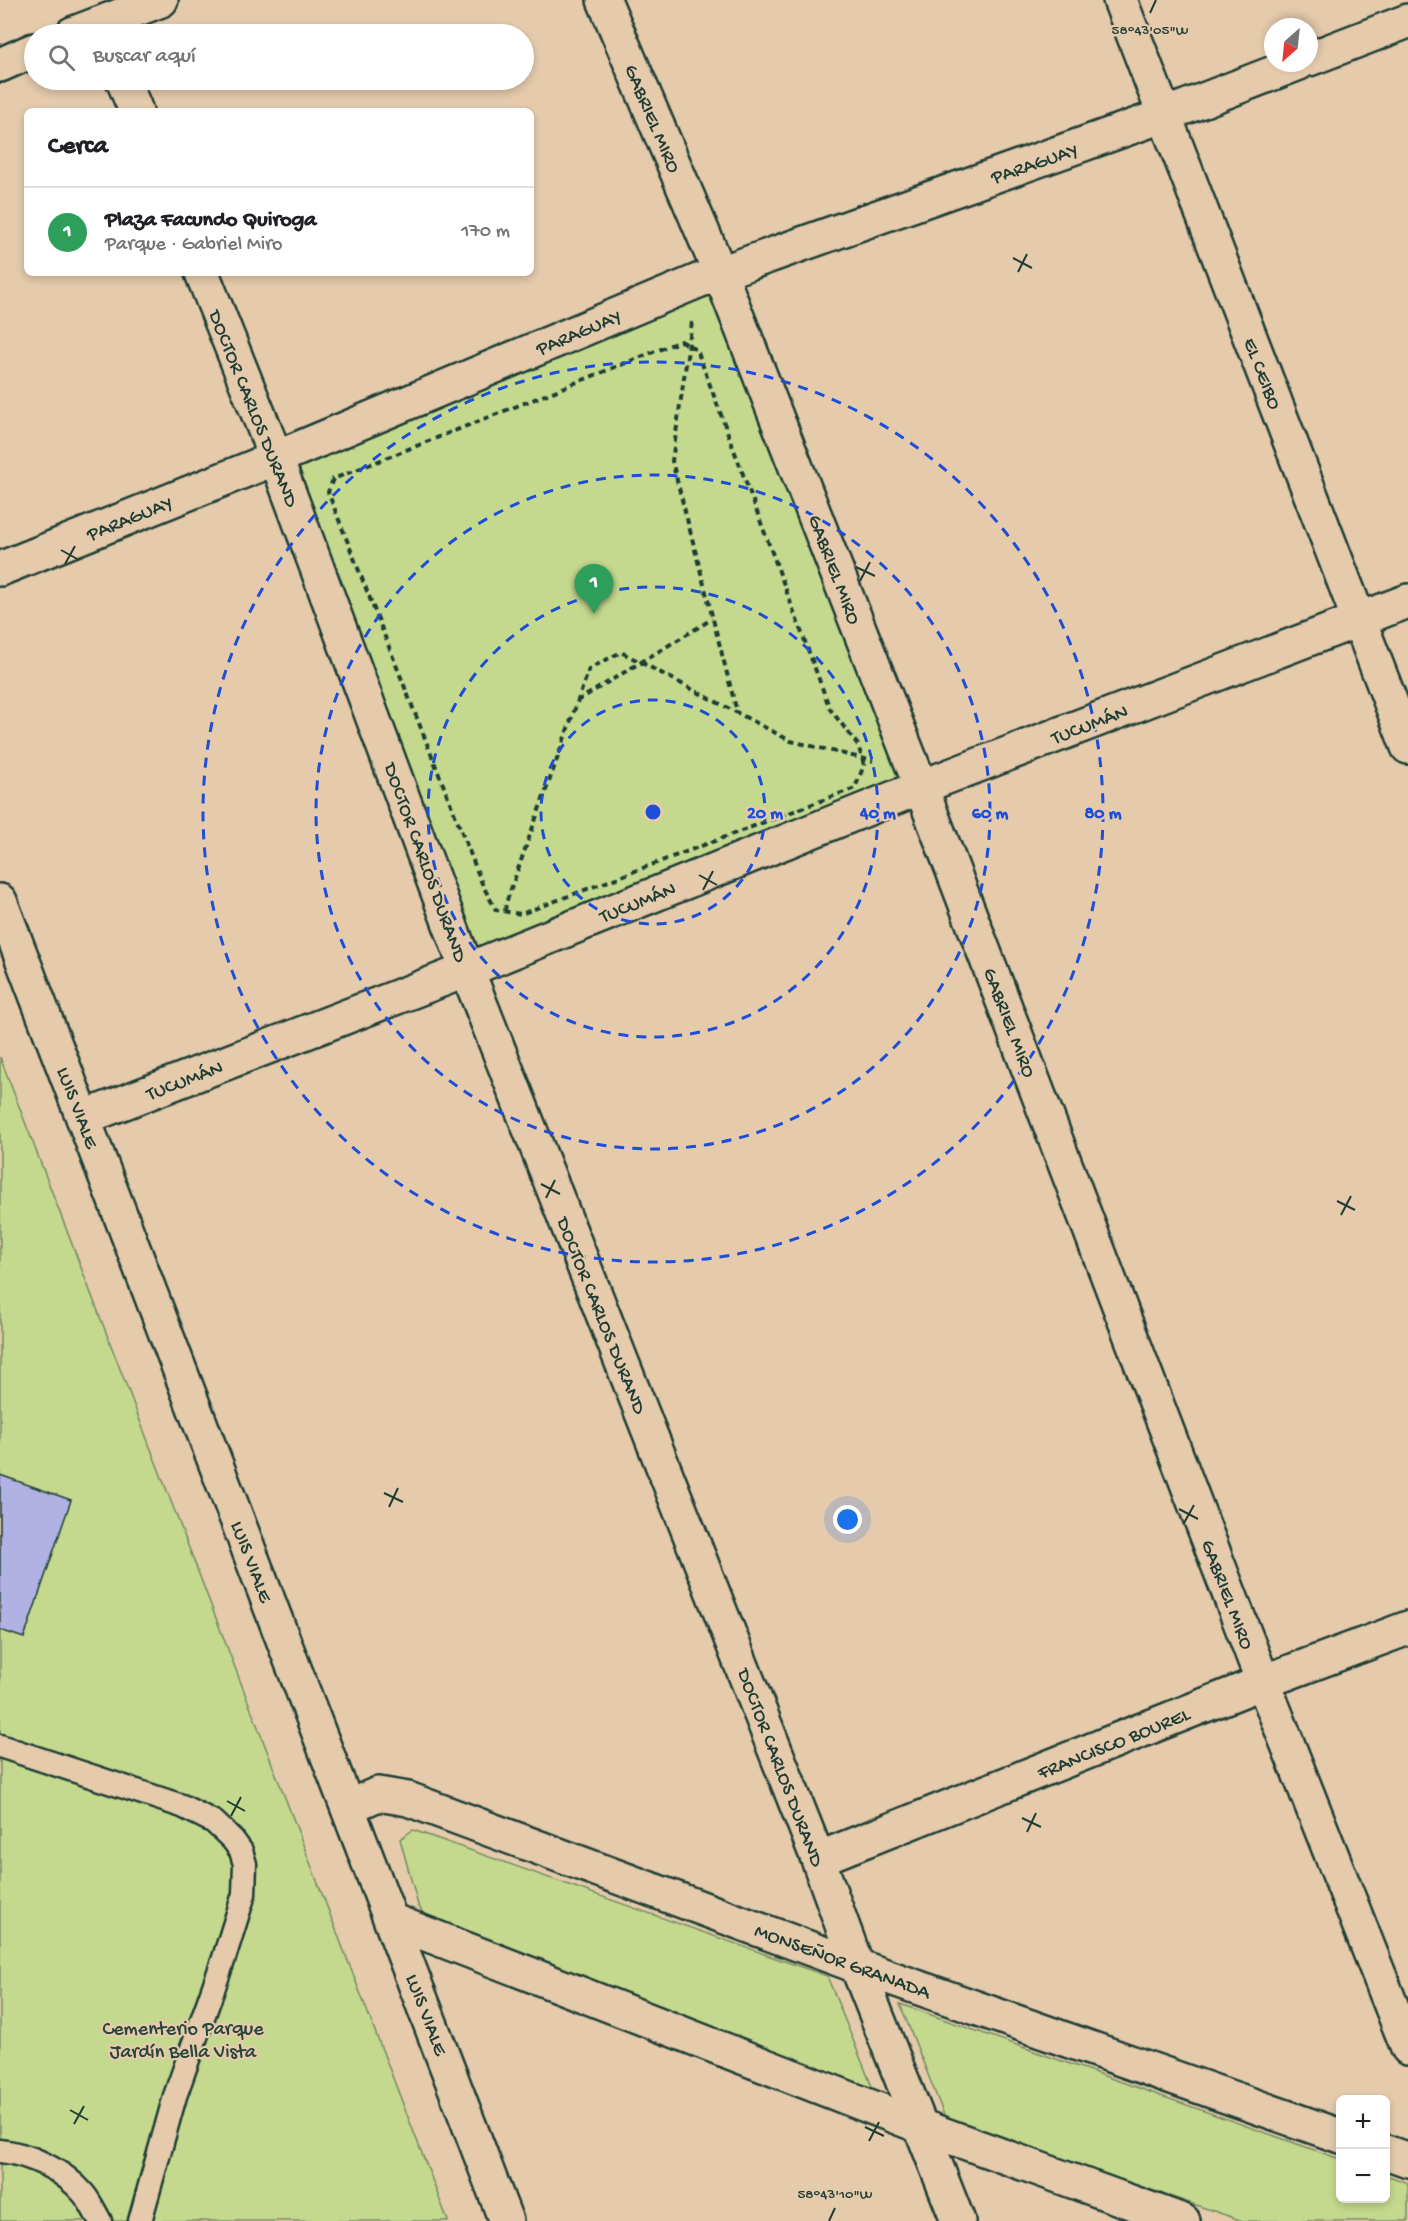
<!DOCTYPE html>
<html lang="es">
<head>
<meta charset="utf-8">
<style>
	body { margin:0; font-family:"Gochi Hand",sans-serif; background:#f2f2f2; color:#202124 }
	.controls { position:absolute; right:18px; bottom:18px; display:grid; overflow:hidden; border-radius:9px; box-shadow:0 3px 9px #0003 }
	.controls button { width:54px; height:54px; display:grid; place-items:center; padding:0; border:0; border-bottom:2px solid #e0e0e0; background:#fff; color:#202124; font:30px sans-serif }
	.compass { position:absolute; left:1264px; top:18px; width:54px; height:54px; border-radius:50%; background:#fff; box-shadow:0 3px 9px #0003; rotate:207deg }
	.you { position:absolute; left:848px; top:1520px; width:21px; height:21px; margin:-15px; border:4px solid #fff; border-radius:50%; background:#1a73e8; box-shadow:0 0 0 9px #1a73e833 }
	.badge { display:grid; place-items:center; width:39px; height:39px; border-radius:50%; background:#d1495b; color:#fff; font-size:20px; font-weight:700 }
	.pin { position:absolute; translate:-50% -50px; filter:drop-shadow(0 2px 3px #0008) }
	.pin::after { content:''; position:absolute; top:32px; width:21px; height:18px; background:inherit; clip-path:polygon(0 0,100% 0,50% 100%) }
	.list { margin:0; padding:0; list-style:none }
	h2 { display:flex; justify-content:space-between; align-items:center; height:78px; margin:0; padding:0 24px; font-size:26px }
	h2 small { font-size:20px; font-weight:400; color:#757577 }
	.list li { display:grid; grid-template-columns:39px 1fr auto; gap:18px; align-items:center; box-sizing:border-box; height:90px; padding:0 24px; border-top:2px solid #e0e0e0 }
	.list b { display:block; font-size:22px; white-space:nowrap }
	.list p { margin:0; font-size:20px; white-space:nowrap; color:#757577 }
	.list em { font-size:20px; font-style:normal; color:#757577 }
	.icon { flex:none; width:33px; height:33px; fill:none; stroke:currentColor; stroke-width:2; stroke-linecap:round; stroke-linejoin:round }
	.map { position:relative; flex:none; width:1408px; height:2221px; overflow:hidden }
	.search { position:absolute; background:#fff; box-shadow:0 3px 9px #0003; left:24px; top:24px; width:510px; height:66px; display:flex; align-items:center; gap:15px; box-sizing:border-box; padding:0 21px; border-radius:33px; color:#757577; font-size:22px }
	.panel { position:absolute; background:#fff; box-shadow:0 3px 9px #0003; left:24px; top:108px; width:510px; height:168px; border-radius:9px }
	.map>svg:first-child { display:block }
	.green { fill:#c4d98e; stroke:#728b61; stroke-width:1.5 }
	.building { fill:#b2b1e3; stroke:#1f3d34; stroke-width:1.5 }
	.lines { fill:none; stroke-linecap:round; stroke-linejoin:round }
	.lane-casing { stroke:#1f3d34; stroke-width:27 }
	.street-casing { stroke:#1f3d34; stroke-width:38 }
	.path { stroke:#1f3d34; stroke-width:4; stroke-dasharray:6 4.5; stroke-linecap:butt }
	.lane { stroke:#e5caac; stroke-width:22 }
	.street { stroke:#e5caac; stroke-width:33 }
	.ticks { fill:none; stroke:#1f3d34; stroke-width:2 }
	.ring { fill:none; stroke:#1d4ed8; stroke-width:3; stroke-dasharray:10 8 }
	.labels { text-anchor:middle; stroke-width:4.5; stroke-linejoin:round; paint-order:stroke }
	.street-label { font-size:20px; fill:#1f3d34; stroke:#e5caac }
	.park-label { font-size:20px; fill:#274538; stroke:#e5caac }
	.ticks-label { font-size:15px; text-anchor:middle; fill:#1f3d34; stroke:#e5caac; stroke-width:4.5; stroke-linejoin:round; paint-order:stroke }
	.centre { fill:#1d4ed8; stroke:#e5caac; stroke-width:3 }
	.ring-label { font-size:18px; text-anchor:middle; font-weight:bold; fill:#1d4ed8; stroke:#e5caac; stroke-width:4.5; stroke-linejoin:round; paint-order:stroke }
</style>
</head>
<body>
<div class="map">
<svg width="1408" height="2221" viewBox="0 0 1408 2221">
	<rect width="100%" height="100%" fill="#e5caac"/>
	<filter id="ink" filterUnits="userSpaceOnUse"><feTurbulence type="fractalNoise" baseFrequency=".0167" numOctaves="2"/><feDisplacementMap in="SourceGraphic" scale="12" xChannelSelector="R" yChannelSelector="G"/><feConvolveMatrix kernelMatrix="1 2 1 2 8 2 1 2 1" color-interpolation-filters="sRGB"/></filter>
	<g filter="url(#ink)">
		<!-- green -->
		<path class="green" d="M720 273 921 787 467 970 276 458Z
			M0 1057 448 2221H0Z
			M413 1830 827 1976 873 2089 426 1918 418 1905 400 1839Z
			M900 2004 1340 2159V2198H1386V2175L1408 2183V2221H1243L946 2120Z"/>
		<!-- building -->
		<path class="building" d="M0 1475 71 1500 24 1638 0 1630Z"/>
		<g class="lines">
			<!-- lane casing -->
			<g class="lane-casing">
				<path id="lane" d="M0 1746 182 1806 214 1822 233 1840 241 1851 245 1864 244 1894 223 1961 175 2096 140 2221
					M0 2151C30 2154 63 2170 83 2193 90 2201 95 2212 100 2221"/>
			</g>
			<!-- street casing -->
			<g class="street-casing">
				<path id="street" d="M604 0 720 273 921 787 1263 1682 1408 2048
					M1120 0 1408 747
					M72 34 161 0
					M1309 59 1408 21
					M0 65 34 50
					M123 80 136 111
					M202 273 276 458 467 970 818 1859 857 1966 958 2221
					M0 569 276 458 698 281 1165 115 1299 63
					M0 901 506 2221
					M83 1118 467 970 921 787 1408 601
					M348 1807 378 1794 408 1799 857 1966 1340 2136
					M818 1859 1263 1682 1408 1628
					M393 1921 920 2126 1183 2221
					M1386 2152 1408 2160"/>
			</g>
			<!-- path -->
			<path class="path" d="M692 322 672 461 737 712
				M681 341 697 350 830 709 858 745 864 765 855 788 521 914 496 910 483 886 328 492 333 479Z
				M577 701 712 619
				M505 911 506 903 589 669 621 652 791 741 873 761"/>
			<!-- lane -->
			<use href="#lane" class="lane"/>
			<!-- street -->
			<use href="#street" class="street"/>
		</g>
	</g>
	<!-- ticks -->
	<path class="ticks" d="M1150 13 1156 0M1013 258 1032 268M1018 272 1027 254M61 550 79 560M65 564 75 546M856 567 875 576M860 581 870 562M699 875 717 885M703 890 713 871M541 1184 560 1194M546 1198 555 1180M1337 1201 1355 1210M1341 1215 1351 1196M384 1493 403 1502M389 1507 398 1488M1179 1509 1198 1519M1184 1523 1194 1505M227 1801 245 1811M231 1816 241 1797M1022 1818 1041 1827M1027 1832 1036 1813M70 2110 88 2120M74 2124 84 2106M865 2127 884 2136M869 2141 879 2122M829 2221 835 2208"/>
	<!-- distance rings -->
	<g class="ring">
		<circle cx="653" cy="812" r="112"/>
		<circle cx="653" cy="812" r="225"/>
		<circle cx="653" cy="812" r="337"/>
		<circle cx="653" cy="812" r="450"/>
	</g>
	<g class="labels">
		<!-- street labels -->
		<g class="street-label">
			<text transform="translate(654 118) rotate(67)" y="7">GABRIEL MIRO</text>
			<text transform="translate(1034 162) rotate(-19)" y="7">PARAGUAY</text>
			<text transform="translate(578 331) rotate(-23)" y="7">PARAGUAY</text>
			<text transform="translate(1264 373) rotate(69)" y="7">EL CEIBO</text>
			<text transform="translate(255 408) rotate(68)" y="7">DOCTOR CARLOS DURAND</text>
			<text transform="translate(129 517) rotate(-22)" y="7">PARAGUAY</text>
			<text transform="translate(836 569) rotate(69)" y="7">GABRIEL MIRO</text>
			<text transform="translate(1089 723) rotate(-21)" y="7">TUCUMÁN</text>
			<text transform="translate(427 862) rotate(70)" y="7">DOCTOR CARLOS DURAND</text>
			<text transform="translate(637 901) rotate(-22)" y="7">TUCUMÁN</text>
			<text transform="translate(1011 1022) rotate(69)" y="7">GABRIEL MIRO</text>
			<text transform="translate(184 1079) rotate(-21)" y="7">TUCUMÁN</text>
			<text transform="translate(79 1107) rotate(69)" y="7">LUIS VIALE</text>
			<text transform="translate(603 1315) rotate(68)" y="7">DOCTOR CARLOS DURAND</text>
			<text transform="translate(253 1561) rotate(69)" y="7">LUIS VIALE</text>
			<text transform="translate(1229 1594) rotate(69)" y="7">GABRIEL MIRO</text>
			<text transform="translate(1113 1742) rotate(-22)" y="7">FRANCISCO BOUREL</text>
			<text transform="translate(782 1767) rotate(69)" y="7">DOCTOR CARLOS DURAND</text>
			<text transform="translate(843 1960) rotate(20)" y="7">MONSEÑOR GRANADA</text>
			<text transform="translate(428 2014) rotate(69)" y="7">LUIS VIALE</text>
		</g>
		<!-- park labels -->
		<g class="park-label">
			<text x="183" y="2034">Cementerio Parque<tspan x="183" dy="23">Jardín Bella Vista</tspan></text>
		</g>
	</g>
	<g class="ticks-label">
		<text x="1150" y="34">58°43'05"W</text>
		<text x="835" y="2198">58°43'10"W</text>
	</g>
	<circle cx="653" cy="812" r="9" class="centre"/>
	<g class="ring-label">
		<text x="765" y="818">20 m</text>
		<text x="878" y="818">40 m</text>
		<text x="990" y="818">60 m</text>
		<text x="1103" y="818">80 m</text>
	</g>
</svg>
<div class="controls">
<button>+</button>
<button>−</button>
</div>
<svg class="compass" viewBox="-18 -18 36 36"><path d="M0-13l5 13h-10z" fill="#e53935"/><path d="M0 13l5-13h-10z" fill="#757577"/></svg>
<div class="you"></div>
<div class="pin badge" style="left:594px;top:614px;background:#2e9e5b">1</div>
<div class="search"><svg class="icon" aria-label="search" viewBox="0 0 24 24"><circle cx="10" cy="10" r="6"/><path d="M15 15l6 6"/></svg>Buscar aquí</div>
<section class="panel">
<h2>Cerca<small></small></h2>
<ul class="list">
<li><span class="badge" style="background:#2e9e5b">1</span><div><b>Plaza Facundo Quiroga</b><p>Parque · Gabriel Miro</p></div><em>170 m</em></li>
</ul>
</section>
</div>
</body>
</html>
